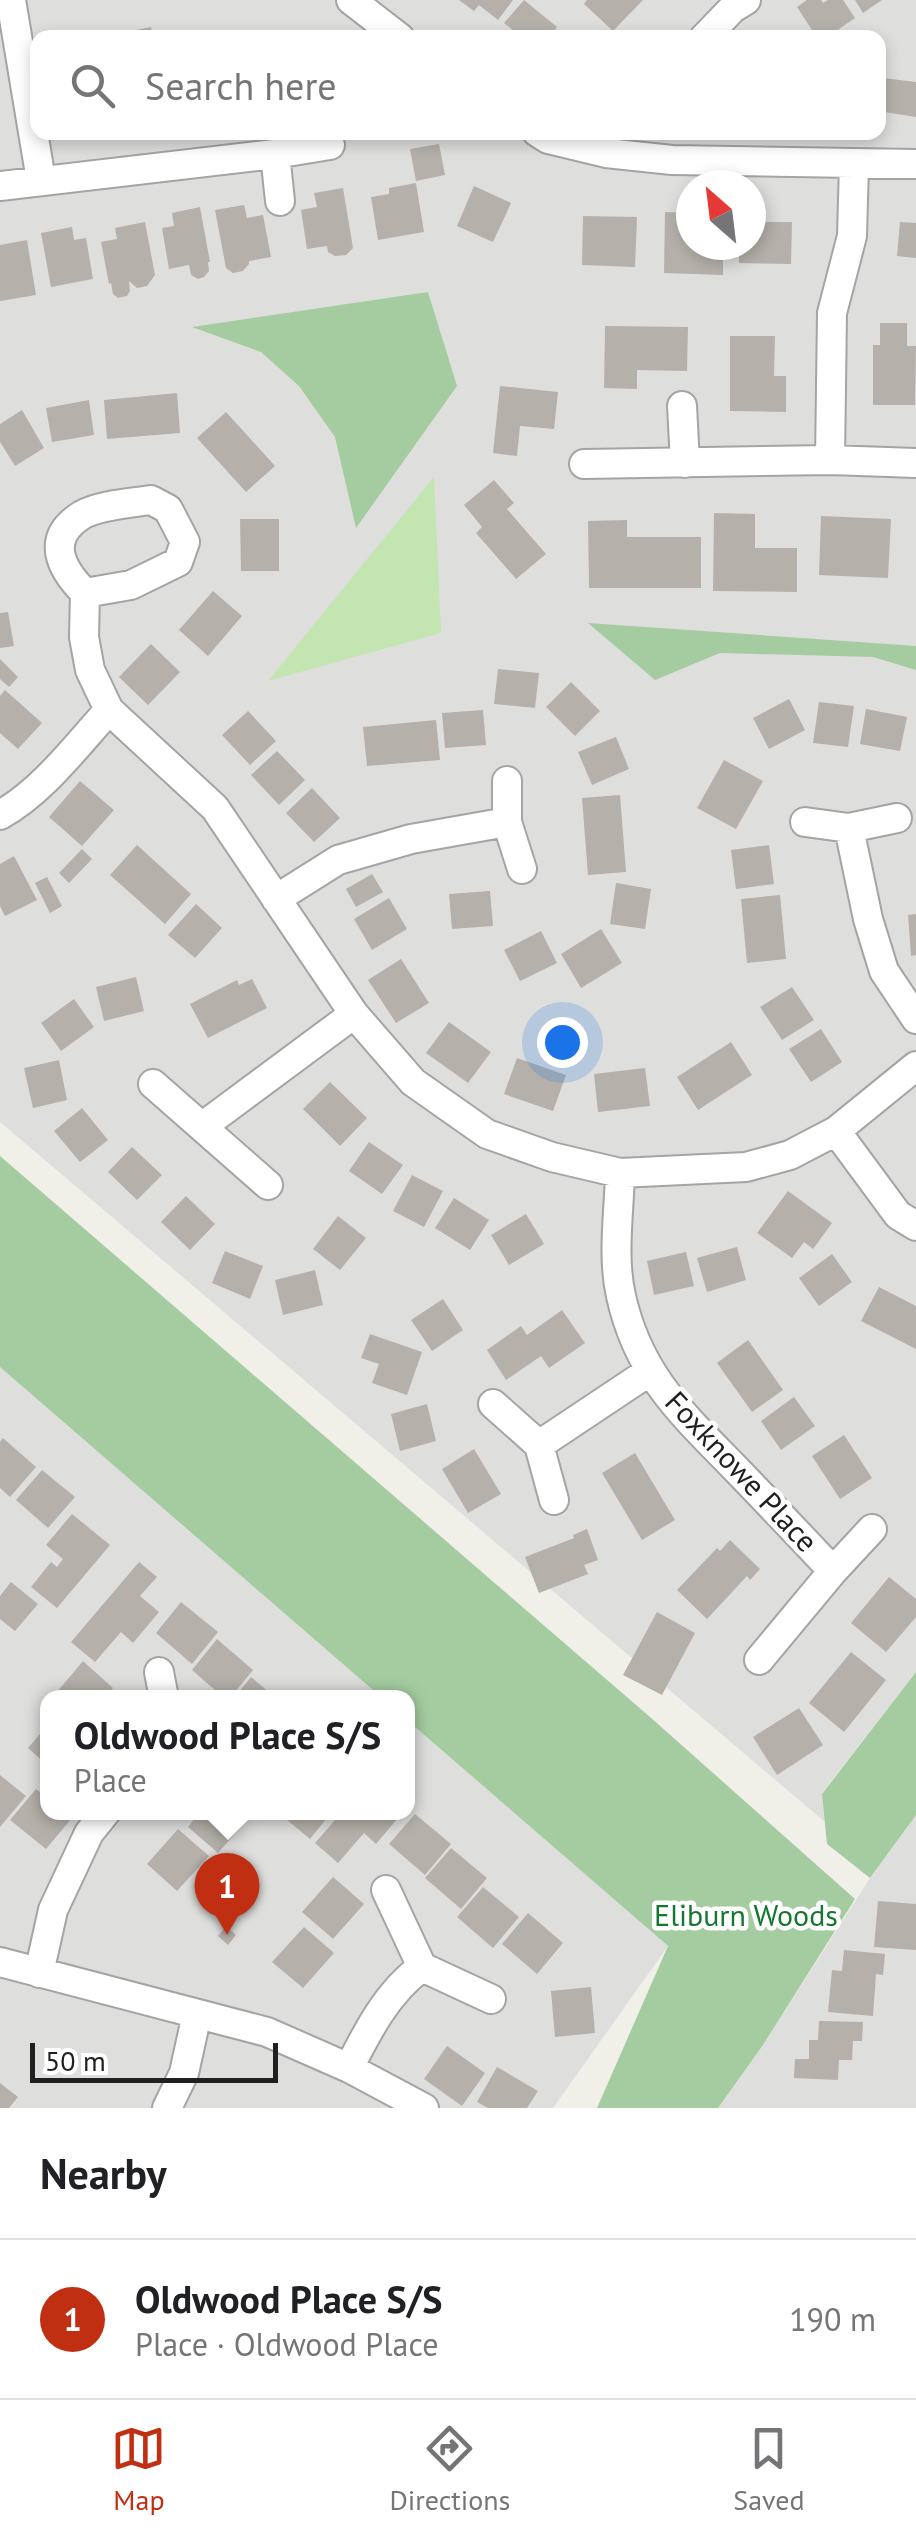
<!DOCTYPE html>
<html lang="en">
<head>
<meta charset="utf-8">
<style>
	body { margin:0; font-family:"PT Sans",sans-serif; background:#f6f6f6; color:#202124 }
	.compass { position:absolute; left:676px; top:170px; width:90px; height:90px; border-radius:50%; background:#fff; box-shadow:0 5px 15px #0003; rotate:332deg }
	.scale { position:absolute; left:30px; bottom:25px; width:248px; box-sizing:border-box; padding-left:10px; border:5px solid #202020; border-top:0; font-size:28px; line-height:35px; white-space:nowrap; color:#202020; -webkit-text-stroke:8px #fff; paint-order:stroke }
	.you { position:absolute; left:562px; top:1042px; width:35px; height:35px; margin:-25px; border:8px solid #fff; border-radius:50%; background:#1a73e8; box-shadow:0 0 0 15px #1a73e833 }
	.badge { display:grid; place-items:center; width:65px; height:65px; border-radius:50%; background:#c02f11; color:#fff; font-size:32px; font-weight:700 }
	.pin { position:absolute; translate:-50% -82px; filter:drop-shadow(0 2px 5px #0008) }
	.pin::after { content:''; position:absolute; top:52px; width:35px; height:30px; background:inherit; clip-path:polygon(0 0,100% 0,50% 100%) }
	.popup { position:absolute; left:40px; top:1690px; width:375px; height:130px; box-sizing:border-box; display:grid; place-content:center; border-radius:20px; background:#fff; filter:drop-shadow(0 2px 8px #0005); font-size:32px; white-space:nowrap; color:#757577 }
	.popup b { font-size:38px; color:#202124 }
	.popup::after { content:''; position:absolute; left:50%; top:100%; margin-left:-20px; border:20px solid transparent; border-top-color:#fff }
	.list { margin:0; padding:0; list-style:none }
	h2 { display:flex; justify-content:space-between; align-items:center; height:130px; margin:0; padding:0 40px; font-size:42px }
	h2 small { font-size:32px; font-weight:400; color:#757577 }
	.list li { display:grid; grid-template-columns:65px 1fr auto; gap:30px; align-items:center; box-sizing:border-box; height:160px; padding:0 40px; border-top:2px solid #e0e0e0 }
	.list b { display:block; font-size:38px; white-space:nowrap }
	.list p { margin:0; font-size:32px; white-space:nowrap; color:#757577 }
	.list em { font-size:32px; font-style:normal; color:#757577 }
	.icon { flex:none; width:55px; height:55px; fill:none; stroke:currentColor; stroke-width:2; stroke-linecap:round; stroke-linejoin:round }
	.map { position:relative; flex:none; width:916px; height:2108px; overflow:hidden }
	.search { position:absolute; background:#fff; box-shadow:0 5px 15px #0003; left:30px; right:30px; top:30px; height:110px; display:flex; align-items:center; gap:25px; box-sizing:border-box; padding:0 35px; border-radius:20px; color:#757577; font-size:38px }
	.sheet { height:290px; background:#fff }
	nav { display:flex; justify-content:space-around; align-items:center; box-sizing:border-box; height:140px; border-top:2px solid #e0e0e0; background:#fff; font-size:28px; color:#757577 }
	nav a { display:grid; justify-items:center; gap:5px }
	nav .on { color:#c02f11 }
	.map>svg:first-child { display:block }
	.residential { fill:#dededd; fill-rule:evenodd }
	.grass { fill:#c3e5b2 }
	.forest { fill:#a5cca0 }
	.building { fill:#b5b1aa }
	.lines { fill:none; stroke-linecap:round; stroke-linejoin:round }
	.street-casing { stroke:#a4a4a4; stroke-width:32 }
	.street { stroke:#fff; stroke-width:28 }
	.labels { text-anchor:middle; stroke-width:9; stroke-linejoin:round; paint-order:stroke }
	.street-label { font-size:30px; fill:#202020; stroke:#fff }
	.park-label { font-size:30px; fill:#15772f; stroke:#fff }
</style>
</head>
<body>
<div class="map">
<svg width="916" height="2108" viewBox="0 0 916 2108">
	<rect width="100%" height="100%" fill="#f0efe8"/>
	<!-- residential -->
	<path class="residential" d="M0 0H916V1672L822 1793 825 1822 0 1122ZM38 38H878V132H38ZM691 185H751V245H691Z
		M0 1367 381 1697 47 1698V1812H407V1720L668 1946 553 2108H0Z
		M916 1815V2108H718L763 2045 870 1878Z"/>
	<!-- grass -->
	<path class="grass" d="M434 477 441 633 268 681Z"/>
	<!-- forest -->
	<path class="forest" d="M428 292 457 386 356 528 335 437 299 386 261 352 192 327Z
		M588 623 916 646V670L873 657 720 653 655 680Z
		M0 1156 650 1717 855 1899 763 2045 718 2108H597L668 1946 407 1720V1698L381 1697 0 1367Z
		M916 1672V1815L870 1878 827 1844 822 1794Z"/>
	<!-- building -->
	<path class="building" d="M459 0H513L498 20 479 5 474 11Z
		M524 0 557 27 548 38H523L504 23Z
		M587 0H643L613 31 584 4Z
		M807 0H821L823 3 828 0H843L855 18 826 38H817L797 7Z
		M855 0H882L863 13Z
		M151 27 153 38H123L122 33Z
		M187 30 188 38H154V36Z
		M878 73H883V78L916 82V117L878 111Z
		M439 144 445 175 416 181 410 149Z
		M416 183 424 232 378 240 371 197 389 194V188Z
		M474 186 511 203 493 242 457 226Z
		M343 188 353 248 346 255 335 256 328 252 327 246 307 249 301 210 317 207 314 193Z
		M244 205 247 218 263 215 271 257 249 261V264L243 271 233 273 226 268 215 210Z
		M200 207 210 262H208L209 271 204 277 198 279 191 275 189 265 169 269 162 228 174 226 172 213Z
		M665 212 691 213V245H723V275L664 273Z
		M583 216 637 217 635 267 582 265Z
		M145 222 155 275 147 286 137 288 129 281 130 291 127 296 118 298 113 294 111 283 109 284 101 242 117 239 115 228Z
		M751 222H792L791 264 739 263V245H751Z
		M900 222 916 223V258L897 256Z
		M72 227 74 240 86 238 93 279 51 287 41 233Z
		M27 240 36 295 0 301V245Z
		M880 323H907V346H916L915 405H873V345H880Z
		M605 326 688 327 687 371 637 370V389L604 388Z
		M730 336H775L774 376H786V412L730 411Z
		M500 386 558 392 554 429 520 426 517 456 493 453Z
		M177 393 180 433 107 439 104 400Z
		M89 400 94 435 52 442 46 408Z
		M22 410 44 448 15 466 0 442V424Z
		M226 412 275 466 246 492 197 438Z
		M494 480 514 503 507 509 546 554 516 579 476 533 482 527 464 505Z
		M714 513 755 514V548H797V592L713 591Z
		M821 516 891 519 888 578 819 575Z
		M240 519H279V571H241Z
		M627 520V537H701V588H589L588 521Z
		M213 591 242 616 208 656 179 630Z
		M8 612 14 646 0 648V613Z
		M151 644 180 672 148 705 119 677Z
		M0 659 18 677 9 687 0 679Z
		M498 669 539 673 535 708 494 704Z
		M571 682 600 711 575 736 546 707Z
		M5 690 42 723 18 749 0 733V696Z
		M789 699 805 730 769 749 753 718Z
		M819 702 854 706 848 747 813 743Z
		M866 709 907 717 900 751 860 744Z
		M483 710 486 745 445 748 442 713Z
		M248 711 276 741 250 765 222 735Z
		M436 720 440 760 367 766 363 727Z
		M616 737 629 769 592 785 578 752Z
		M277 751 305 780 279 805 251 775Z
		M724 760 763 781 736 829 697 808Z
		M80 781 114 810 82 846 49 817Z
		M312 788 340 818 314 842 286 813Z
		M620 795 626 872 588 875 582 798Z
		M137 845 191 894 165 924 110 875Z
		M769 845 774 884 736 889 731 850Z
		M82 849 92 859 69 883 59 873Z
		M14 856 37 900 5 916 0 906V864Z
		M372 874 383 892 356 907 346 889Z
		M47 877 62 906 50 913 35 883Z
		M616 883 651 889 645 929 610 924Z
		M490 891 493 926 452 929 449 894Z
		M780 895 786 959 747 963 741 899Z
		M389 898 407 929 372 950 354 919Z
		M196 904 222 928 195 958 168 935Z
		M916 914V955L911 956 908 915Z
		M601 929 622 963 581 988 561 954Z
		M541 931 557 963 520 981 504 950Z
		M401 959 429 1003 396 1023 368 980Z
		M136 977 144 1011 104 1021 96 987Z
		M252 979 267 1008 208 1038 190 1004 237 980 239 985Z
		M792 987 814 1020 782 1040 760 1007Z
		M74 999 94 1027 61 1051 41 1023Z
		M449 1022 491 1052 468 1083 426 1053Z
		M821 1029 842 1062 811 1082 789 1049Z
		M731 1042 752 1075 698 1110 677 1077Z
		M517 1058 566 1075 553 1111 504 1094Z
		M59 1060 67 1100 33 1108 24 1068Z
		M645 1068 650 1106 598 1112 594 1074Z
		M330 1082 367 1118 340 1146 303 1109Z
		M82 1108 108 1140 80 1162 54 1131Z
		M369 1142 403 1165 382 1194 349 1171Z
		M132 1147 162 1175 137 1200 108 1172Z
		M412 1175 443 1191 424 1227 393 1211Z
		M788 1191 832 1223 813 1249 804 1242 792 1258 757 1233Z
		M186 1196 215 1224 190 1250 161 1222Z
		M454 1198 489 1220 470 1250 435 1228Z
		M526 1214 544 1244 509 1265 491 1235Z
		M338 1216 366 1238 340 1270 313 1249Z
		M737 1247 746 1280 707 1292 697 1258Z
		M225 1251 263 1266 250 1299 212 1283Z
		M686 1252 694 1286 654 1295 647 1261Z
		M832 1254 852 1282 819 1306 799 1278Z
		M315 1270 323 1305 283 1315 275 1280Z
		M879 1287 916 1306V1349L861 1321Z
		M443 1299 463 1330 432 1351 411 1320Z
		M562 1310 585 1343 549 1368 541 1356 506 1380 487 1350 521 1326 527 1335Z
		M370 1334 422 1352 407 1395 372 1383 379 1364 361 1358Z
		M748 1340 783 1390 752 1412 717 1363Z
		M794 1397 815 1426 781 1450 761 1421Z
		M427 1404 436 1441 400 1451 391 1414Z
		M844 1435 872 1478 840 1499 812 1456Z
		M3 1438 36 1467 10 1497 0 1488V1442Z
		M474 1449 501 1494 468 1513 442 1469Z
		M635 1453 675 1520 642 1540 602 1473Z
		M42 1470 75 1497 48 1528 16 1500Z
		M72 1514 110 1545 57 1608 31 1587 51 1562 57 1567 63 1559 46 1545Z
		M587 1529 598 1560 584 1565 588 1574 539 1593 525 1557 574 1538 573 1535Z
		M730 1540 760 1569 750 1580 747 1576 707 1619 677 1590 717 1548 720 1551Z
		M139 1562 157 1577 140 1596 159 1612 133 1643 121 1632 95 1662 71 1642Z
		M889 1577 916 1599V1617L886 1652 851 1623Z
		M11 1582 38 1604 15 1631 0 1619V1596Z
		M181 1602 218 1632 192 1664 156 1633Z
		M657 1612 695 1633 662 1695 623 1675Z
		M217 1639 253 1670 230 1698H224L192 1670Z
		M851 1652 886 1680 844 1732 809 1703Z
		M83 1661 113 1688 105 1698H52Z
		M251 1677 276 1698H234Z
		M799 1708 823 1745 777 1775 753 1737Z
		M47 1726V1765L28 1748Z
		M0 1775 26 1796 0 1827Z
		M36 1789 47 1798V1812H65L72 1818 46 1849 10 1820Z
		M200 1812H243L249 1818 218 1853 188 1827Z
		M292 1812H332L310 1839 286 1819Z
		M342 1812H403L376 1844 364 1833 338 1863 315 1843Z
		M415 1814 451 1844 425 1875 389 1844Z
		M178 1829 209 1856 177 1891 147 1864Z
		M451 1848 487 1878 461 1909 425 1878Z
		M333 1877 364 1904 333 1939 302 1912Z
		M483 1887 519 1917 493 1948 457 1917Z
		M878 1901 916 1904V1950L874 1947Z
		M528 1913 563 1943 537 1974 502 1944Z
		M226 1926 236 1935 228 1945 218 1936Z
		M304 1927 334 1953 303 1988 272 1962Z
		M844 1950 885 1954 883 1975 876 1974 873 2016 828 2012 832 1970 842 1971Z
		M591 1987 595 2033 555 2037 551 1991Z
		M819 2021 863 2022 862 2041H853L852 2060H839L838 2080 794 2078 795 2059H809V2040H818Z
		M447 2046 485 2073 462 2106 424 2079Z
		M497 2067 538 2091 527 2108H488L477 2102Z
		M0 2083 18 2097 9 2108H0Z"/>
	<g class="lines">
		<!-- street casing -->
		<g class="street-casing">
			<path id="street" d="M11 0 41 180
				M351 0 400 38
				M704 38 733 8 746 0
				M537 132 548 139 606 153 672 160 916 164
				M275 154 280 201
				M0 186 275 154 330 145
				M682 406 685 463
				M830 460 832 313 852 236 854 164
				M584 464 830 460 916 463
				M85 593 131 585 178 562 185 542 168 509 151 500C132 503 99 505 82 515 45 538 60 568 85 593L84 637 90 670 109 710 215 808 354 1014 413 1082 487 1134 552 1157 620 1173 746 1167 790 1155 836 1131 916 1066
				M507 781V822L522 869
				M0 815C43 791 76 746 109 710
				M805 822 849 828 897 818
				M849 828 868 919 884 971 916 1019
				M276 899 338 860 411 839 507 822
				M153 1084 268 1185
				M203 1126 354 1014
				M836 1131 898 1215 916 1226
				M620 1173C619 1213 612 1257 621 1296 638 1373 680 1412 733 1466 766 1500 800 1536 833 1571
				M493 1404 539 1445 554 1500
				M539 1445 650 1371
				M759 1660 833 1571 872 1529
				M159 1672 164 1698
				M0 1962 267 2032 349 2068 424 2108
				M422 1967 491 1999
				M39 1973 53 1910 89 1833 106 1812
				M349 2068C367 2032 388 1991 422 1967L386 1890
				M167 2108 184 2073 197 2014"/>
		</g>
		<!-- street -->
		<use href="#street" class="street"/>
	</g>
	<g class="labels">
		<!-- street labels -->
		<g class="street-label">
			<text transform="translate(741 1472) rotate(47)" y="10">Foxknowe Place</text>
		</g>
		<!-- park labels -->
		<g class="park-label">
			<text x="746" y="1926">Eliburn Woods</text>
		</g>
	</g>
</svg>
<svg class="compass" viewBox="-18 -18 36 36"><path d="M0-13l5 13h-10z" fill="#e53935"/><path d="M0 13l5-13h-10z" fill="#757577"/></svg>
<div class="scale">50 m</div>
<div class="you"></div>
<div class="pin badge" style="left:227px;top:1935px">1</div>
<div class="popup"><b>Oldwood Place S/S</b>Place</div>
<div class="search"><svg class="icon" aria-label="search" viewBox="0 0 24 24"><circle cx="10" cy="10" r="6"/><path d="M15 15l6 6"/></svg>Search here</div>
</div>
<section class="sheet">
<h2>Nearby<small></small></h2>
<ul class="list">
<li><span class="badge">1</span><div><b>Oldwood Place S/S</b><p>Place · Oldwood Place</p></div><em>190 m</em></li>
</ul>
</section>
<nav>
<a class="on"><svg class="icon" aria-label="map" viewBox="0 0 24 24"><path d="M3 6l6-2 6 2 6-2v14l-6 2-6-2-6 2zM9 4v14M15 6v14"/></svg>Map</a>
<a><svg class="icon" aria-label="directions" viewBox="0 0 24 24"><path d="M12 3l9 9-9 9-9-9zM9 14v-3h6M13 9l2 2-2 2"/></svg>Directions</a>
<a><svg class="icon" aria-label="saved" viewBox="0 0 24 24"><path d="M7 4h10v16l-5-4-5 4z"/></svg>Saved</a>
</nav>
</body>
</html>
